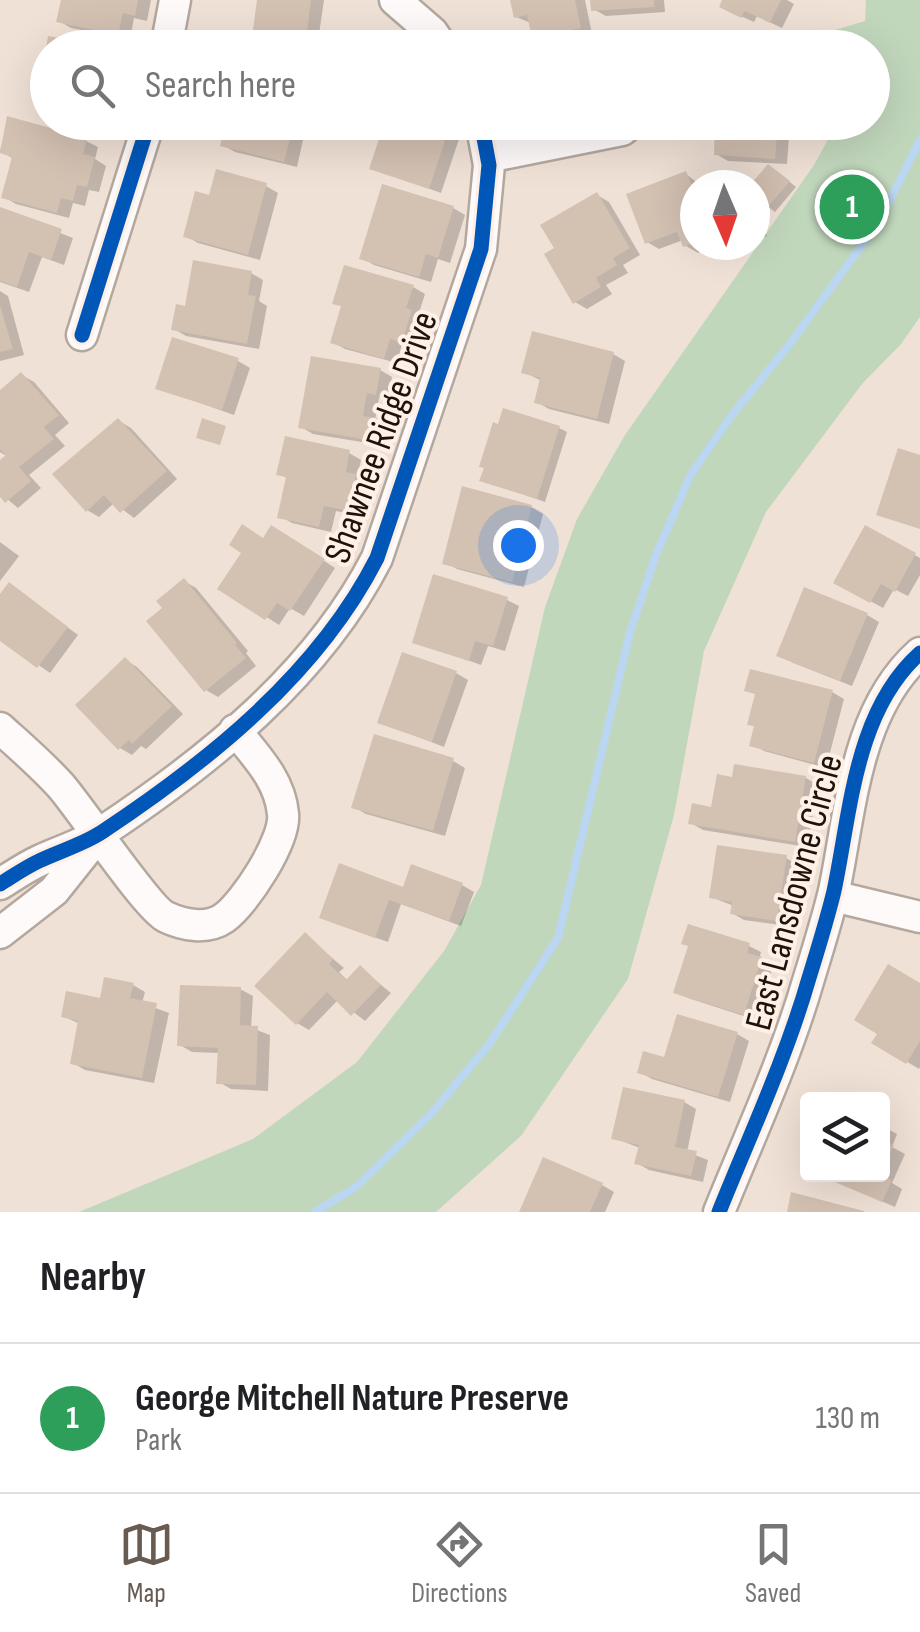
<!DOCTYPE html>
<html lang="en">
<head>
<meta charset="utf-8">
<style>
	body { margin:0; font-family:"Sofia Sans Condensed",sans-serif; background:#f6f6f6; color:#202124 }
	.controls { position:absolute; right:30px; bottom:30px; display:grid; overflow:hidden; border-radius:10px; box-shadow:0 10px 40px #0002 }
	.controls button { width:90px; height:90px; display:grid; place-items:center; padding:0; border:0; border-bottom:2px solid #e0e0e0; background:#fff; color:#202124; font:50px sans-serif }
	.compass { position:absolute; left:680px; top:170px; width:90px; height:90px; border-radius:50%; background:#fff; box-shadow:0 10px 40px #0002; rotate:178deg }
	.you { position:absolute; left:518px; top:545px; width:35px; height:35px; margin:-25px; border:8px solid #fff; border-radius:50%; background:#1a73e8; box-shadow:0 0 0 15px #1a73e833 }
	.badge { display:grid; place-items:center; width:65px; height:65px; border-radius:50%; background:#685b51; color:#fff; font-size:32px; font-weight:700 }
	.pin { position:absolute; translate:-50% -50%; border:5px solid #fff; box-shadow:0 2px 10px #0006 }
	.list { margin:0; padding:0; list-style:none }
	h2 { display:flex; justify-content:space-between; align-items:center; height:130px; margin:0; padding:0 40px; font-size:42px }
	h2 small { font-size:32px; font-weight:400; color:#757577 }
	.list li { display:grid; grid-template-columns:65px 1fr auto; gap:30px; align-items:center; box-sizing:border-box; height:150px; padding:0 40px; border-top:2px solid #e0e0e0 }
	.list b { display:block; font-size:38px; white-space:nowrap }
	.list p { margin:0; font-size:32px; white-space:nowrap; color:#757577 }
	.list em { font-size:32px; font-style:normal; color:#757577 }
	.icon { flex:none; width:55px; height:55px; fill:none; stroke:currentColor; stroke-width:2; stroke-linecap:round; stroke-linejoin:round }
	.map { position:relative; flex:none; width:920px; height:1212px; overflow:hidden }
	.search { position:absolute; background:#fff; box-shadow:0 10px 40px #0002; left:30px; right:30px; top:30px; height:110px; display:flex; align-items:center; gap:25px; box-sizing:border-box; padding:0 35px; border-radius:55px; color:#757577; font-size:38px }
	.sheet { height:280px; background:#fff }
	nav { display:flex; justify-content:space-around; align-items:center; box-sizing:border-box; height:140px; border-top:2px solid #e0e0e0; background:#fff; font-size:28px; color:#757577 }
	nav a { display:grid; justify-items:center; gap:5px }
	nav .on { color:#685b51 }
	.map>svg:first-child { display:block }
	.green { fill:#c1d7bc }
	.shadow { fill:#0003 }
	.lines { fill:none; stroke-linecap:round; stroke-linejoin:round }
	.stream { stroke:#bad6f1; stroke-width:8 }
	.building { fill:#d3c1b2 }
	.street-casing { stroke:#b4a89e; stroke-width:35 }
	.street { stroke:#fdfaf9; stroke-width:30 }
	.cycleway-casing { stroke:#fef0e6; stroke-width:21 }
	.cycleway { stroke:#0057b8; stroke-width:15 }
	.labels { text-anchor:middle; stroke-width:8; stroke-linejoin:round; paint-order:stroke }
	.street-label { font-size:38px; fill:#1e130a; stroke:#fef0e6 }
</style>
</head>
<body>
<div class="map">
<svg width="920" height="1212" viewBox="0 0 920 1212">
	<rect width="100%" height="100%" fill="#f0e1d6"/>
	<!-- green -->
	<path class="green" d="M866 0H920V317L901 344 862 384 766 512 704 651 674 815 628 979 521 1136 436 1212H79L253 1139 357 1062 444 951 481 885 545 607 577 519 625 435 814 165 837 123 872 122V48L778 47 865 21Z"/>
	<!-- shadow -->
	<path class="shadow" d="M63 0H151L147 21 134 18 130 40 71 28 59 21Z
		M259 0H324L317 48H233L253 47Z
		M512 0H585L592 34 546 44 534 37 531 23 516 17Z
		M593 0H664L665 12 606 16 593 9Z
		M725 0H787L794 4 782 28 757 16 754 22 734 13Z
		M9 119 86 141 98 147 95 159 106 166 99 192 89 190 85 206 73 203 69 218 16 204 4 197 12 158 0 151Z
		M61 122H120L118 132Z
		M229 122H307L297 167 235 152 223 145Z
		M376 122 464 124 441 193 372 168 381 140Z
		M718 122H790L787 164 728 161 716 154Z
		M776 171 796 187 775 212 755 197 754 185Z
		M686 174 700 185H695V245H717L698 253 686 246 683 240 659 249 647 242Z
		M266 186 278 193 260 260 198 243 186 236Z
		M597 195 609 202 640 255 623 265 628 273 606 285 612 294 587 309 575 302 558 249Z
		M755 206 767 236 755 241Z
		M453 208 465 215 450 263 438 259 431 282 374 265 362 258Z
		M0 210 73 238 64 265 42 257 29 292 0 282Z
		M251 273 263 280 259 301 267 306 259 349 186 336 174 329 187 309Z
		M413 287 425 294 418 316 423 319 414 347 402 344 397 363 345 349 333 342Z
		M0 291 8 296 24 355 0 361Z
		M613 354 625 361 609 424 549 409 537 402 542 381 524 372Z
		M238 361 250 368 234 415 158 388Z
		M380 370 392 377 388 400 379 398 375 420 390 428 386 446 313 434 301 427Z
		M22 375 34 382 69 423 55 435 65 446 29 475 41 488 18 508 0 493V463L8 457 0 452V393Z
		M119 421 131 428 177 479 134 518 114 503 99 517 87 510Z
		M559 428 567 432 545 502 482 480Z
		M349 453 361 460 357 478 368 484 361 516 336 511 331 532 292 523 280 516 289 479 279 474Z
		M531 507 543 514 524 587 457 569 445 562Z
		M866 528 920 558V575L908 596 894 589 883 608 836 582Z
		M284 535 335 568 304 616 290 608 279 625 221 588 264 540Z
		M0 542 19 556 0 581Z
		M435 577 507 600 519 606 505 651 488 646 481 665 415 641Z
		M184 581 196 588 248 651 246 653 256 666 218 697 206 690 166 609Z
		M21 593 78 635 50 673 0 638V598Z
		M867 615 879 622 852 686 791 662Z
		M125 660 137 667 183 714 146 749 141 746 132 755 120 748 78 705Z
		M456 673 468 680 444 747 380 722Z
		M747 690 832 692 844 699 826 768 764 751 752 744 756 727 750 724 757 695Z
		M376 737 453 761 465 768 445 836 366 814 354 807Z
		M806 778 818 785 807 847 703 830 691 823 713 809Z
		M786 858 798 865 789 926 744 920 732 913 734 906 711 897Z
		M462 885 474 892 461 926 401 904 388 942 334 923 405 890Z
		M306 936 344 968 339 972 348 981 360 968 391 993 365 1021 338 1000 309 1030 297 1023Z
		M749 946 761 952 759 960 773 966 756 1020 688 998 676 992Z
		M133 985 145 992 142 1003 169 1013 154 1083 85 1070 73 1063 80 1024 63 1016Z
		M920 985V1067L919 1069 874 1042Z
		M240 989 253 996 251 1028 270 1035 268 1091 231 1089 219 1082 220 1053 192 1052 180 1045Z
		M737 1034 749 1041 730 1102 652 1079 640 1072Z
		M684 1102 696 1109 687 1152 708 1160 703 1182 649 1170 637 1163 640 1148 614 1138Z
		M882 1126 897 1134 892 1147 905 1154 892 1183 902 1189 895 1207 819 1174H882Z
		M602 1185 614 1192 605 1212H522Z"/>
	<g class="lines">
		<!-- stream -->
		<path class="stream" d="M315 1212 356 1187 431 1114 490 1043 558 938 630 632 656 555 690 476 731 416 789 345 879 222 920 140"/>
	</g>
	<!-- building -->
	<path class="building" d="M61 0H138L135 16 123 13 118 35 56 22Z
		M257 0H311L305 48H231V42L251 44Z
		M510 0H575L581 28 532 38 527 15 514 18Z
		M590 0H654V7L591 11Z
		M722 0H781L770 23 745 11 741 18 719 7Z
		M48 36 106 45V48H46Z
		M7 116 87 138 83 154 95 157 87 187 77 185 73 201 61 198 57 213 1 198 12 157 0 153Z
		M226 122H294L284 162 220 146Z
		M373 122H451L429 189 369 169 379 139 369 136Z
		M715 122H778L775 159 714 155Z
		M768 164 790 181 766 209 755 200V185H750Z
		M216 169 267 183 248 255 183 237 195 191 209 195Z
		M686 171 695 193V243L683 247 677 232 645 244 626 194Z
		M382 184 454 206 438 258 426 254 419 277 359 259Z
		M597 192 630 248 613 258 617 265 596 278 601 287 573 304 544 254 554 248 540 225Z
		M0 207 62 229 51 260 29 252 17 287 0 281Z
		M193 260 252 271 248 295 256 296 247 344 171 330 176 304 185 306Z
		M344 265 414 285 406 308 412 310 402 342 390 339 384 359 330 343 341 306 332 304Z
		M0 305 13 349 0 352Z
		M532 331 614 352 597 419 534 403 540 378 521 373Z
		M172 337 239 358 222 410 155 389Z
		M311 356 381 368 376 395 367 393 363 416 378 418 374 441 298 428Z
		M21 372 59 415 44 427 54 439 19 467 31 481 5 503 0 497V460L6 455 0 449V390Z
		M503 408 560 426 537 499 479 481 484 468 479 467 493 422 498 424Z
		M118 418 167 471 120 513 104 495 86 512 52 474Z
		M202 418 226 426 220 445 196 438Z
		M285 436 350 450 346 472 356 474 349 511 324 506 319 527 277 518 286 477 276 475Z
		M898 448 920 455V529L876 515Z
		M462 486 532 505 512 582 442 564Z
		M242 524 263 538 271 525 325 559 290 611 277 603 265 620 217 589 241 553 229 545Z
		M865 525 916 553 895 592 881 584 870 603 833 583Z
		M433 574 508 597 493 646 475 641 469 661 412 643Z
		M184 578 237 643 235 645 246 658 204 692 146 621 162 608 156 601Z
		M9 582 68 627 37 668 0 641V594Z
		M804 587 868 613 840 681 776 656Z
		M402 652 457 671 432 742 377 723Z
		M125 657 172 706 132 744 129 740 118 750 75 705Z
		M750 669 833 690 814 763 749 746 754 726 747 725 755 694 744 691Z
		M374 734 454 758 433 831 351 808Z
		M734 764 806 776 795 842 688 824 692 803 711 807 717 774 732 777Z
		M717 845 787 855 777 921 730 914 732 902 709 898Z
		M339 863 403 887 411 864 463 883 449 921 389 900 375 938 319 918Z
		M688 924 750 943 747 953 762 957 744 1015 673 993 688 946 681 944Z
		M305 932 333 959 329 964 346 980 360 965 381 985 351 1016 327 992 296 1025 254 986Z
		M888 964 920 983V1041L906 1064 871 1043 877 1034 854 1020Z
		M104 977 134 983 130 998 157 1003 142 1078 70 1064 78 1021 61 1017 66 991 100 998Z
		M180 985 241 987 240 1025 258 1026 256 1085 216 1084 218 1048 177 1046Z
		M677 1014 738 1032 718 1097 637 1073 643 1051 664 1057Z
		M623 1087 685 1100 675 1147 697 1151 691 1176 634 1164 639 1145 611 1139Z
		M882 1141 894 1145 882 1172Z
		M543 1157 603 1183 590 1212H519Z
		M816 1174H881L892 1180 882 1202Z
		M791 1192 864 1211V1212H787Z"/>
	<g class="lines">
		<!-- street casing -->
		<g class="street-casing">
			<path id="street" d="M395 0 432 32 443 48
				M166 48 175 0
				M488 157 622 130 632 122
				M82 335 149 122
				M0 728C21 747 42 765 61 786 81 809 148 909 166 917 183 925 207 930 224 918 245 903 286 840 283 814 280 780 256 756 235 730
				M0 884C13 876 26 867 39 861 60 851 84 844 102 832 209 761 318 674 377 558L481 249 489 165 481 122
				M833 896 920 917
				M0 933 54 891 97 837
				M719 1212C750 1135 786 1058 809 978 818 949 827 920 834 891 851 810 855 711 920 653"/>
		</g>
		<!-- street -->
		<use href="#street" class="street"/>
		<!-- cycleway casing -->
		<g class="cycleway-casing">
			<path id="cycleway" d="M82 335 149 122
				M0 884C13 876 26 867 39 861 60 851 84 844 102 832 209 761 318 674 377 558L481 249 489 165 481 122
				M719 1212C750 1135 786 1058 809 978 818 949 827 920 834 891 851 810 855 711 920 653"/>
		</g>
		<!-- cycleway -->
		<use href="#cycleway" class="cycleway"/>
	</g>
	<g class="labels">
		<!-- street labels -->
		<g class="street-label">
			<text transform="translate(380 437) rotate(-70)" y="13">Shawnee Ridge Drive</text>
			<text transform="translate(793 892) rotate(-75)" y="13">East Lansdowne Circle</text>
		</g>
	</g>
</svg>
<div class="controls">
<button><svg class="icon" aria-label="layers" viewBox="0 0 24 24"><path d="M12 4l9 5-9 5-9-5zM3 14l9 5 9-5"/></svg></button>
</div>
<svg class="compass" viewBox="-18 -18 36 36"><path d="M0-13l5 13h-10z" fill="#e53935"/><path d="M0 13l5-13h-10z" fill="#757577"/></svg>
<div class="you"></div>
<div class="pin badge" style="left:852px;top:207px;background:#2e9e5b">1</div>
<div class="search"><svg class="icon" aria-label="search" viewBox="0 0 24 24"><circle cx="10" cy="10" r="6"/><path d="M15 15l6 6"/></svg>Search here</div>
</div>
<section class="sheet">
<h2>Nearby<small></small></h2>
<ul class="list">
<li><span class="badge" style="background:#2e9e5b">1</span><div><b>George Mitchell Nature Preserve</b><p>Park</p></div><em>130 m</em></li>
</ul>
</section>
<nav>
<a class="on"><svg class="icon" aria-label="map" viewBox="0 0 24 24"><path d="M3 6l6-2 6 2 6-2v14l-6 2-6-2-6 2zM9 4v14M15 6v14"/></svg>Map</a>
<a><svg class="icon" aria-label="directions" viewBox="0 0 24 24"><path d="M12 3l9 9-9 9-9-9zM9 14v-3h6M13 9l2 2-2 2"/></svg>Directions</a>
<a><svg class="icon" aria-label="saved" viewBox="0 0 24 24"><path d="M7 4h10v16l-5-4-5 4z"/></svg>Saved</a>
</nav>
</body>
</html>
